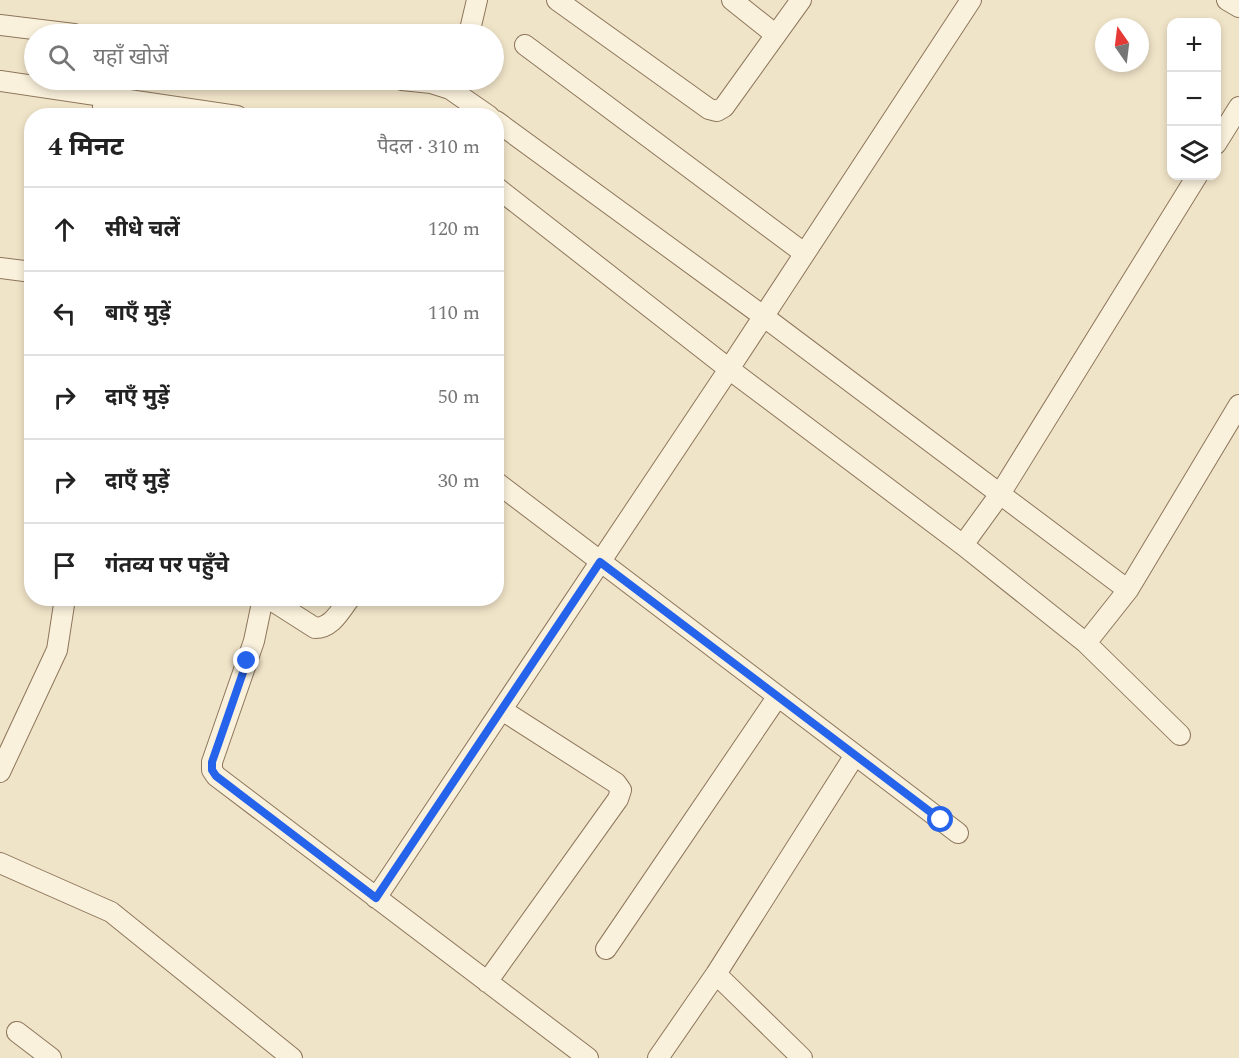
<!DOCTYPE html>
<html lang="hi">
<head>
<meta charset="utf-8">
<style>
	body { margin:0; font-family:Spectral,"Noto Sans Devanagari",serif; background:#f6f6f6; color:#222 }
	.controls { position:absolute; right:18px; top:18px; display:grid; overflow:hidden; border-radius:12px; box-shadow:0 3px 9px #0003 }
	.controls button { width:54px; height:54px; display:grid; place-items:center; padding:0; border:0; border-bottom:2px solid #e0e0e0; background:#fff; color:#222; font:30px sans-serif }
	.compass { position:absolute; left:1095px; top:18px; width:54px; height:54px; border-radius:50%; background:#fff; box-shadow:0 3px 9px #0003; rotate:346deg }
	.stop { position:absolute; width:18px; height:18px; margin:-14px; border:4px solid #2563eb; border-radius:50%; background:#fff }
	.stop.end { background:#2563eb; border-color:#fff; box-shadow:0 2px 6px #0008 }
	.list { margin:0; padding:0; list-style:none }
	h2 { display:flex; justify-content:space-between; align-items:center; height:78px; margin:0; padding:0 24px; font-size:26px }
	h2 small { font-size:20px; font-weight:400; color:#767676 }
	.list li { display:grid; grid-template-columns:39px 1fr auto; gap:18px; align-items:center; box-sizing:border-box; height:84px; padding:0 24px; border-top:2px solid #e0e0e0 }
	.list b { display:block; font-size:22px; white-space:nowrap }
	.list em { font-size:20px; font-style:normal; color:#767676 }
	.icon { flex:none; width:33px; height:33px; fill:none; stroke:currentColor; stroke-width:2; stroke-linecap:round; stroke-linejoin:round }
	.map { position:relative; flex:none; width:1239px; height:1058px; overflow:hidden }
	.search { position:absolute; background:#fff; box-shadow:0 3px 9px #0003; left:24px; top:24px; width:480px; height:66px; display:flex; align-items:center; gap:15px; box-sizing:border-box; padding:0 21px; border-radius:33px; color:#767676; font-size:22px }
	.panel { position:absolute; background:#fff; box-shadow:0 3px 9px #0003; left:24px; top:108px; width:480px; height:498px; border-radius:24px }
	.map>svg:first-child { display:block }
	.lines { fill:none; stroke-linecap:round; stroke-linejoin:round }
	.street-casing { stroke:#8d765c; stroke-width:22 }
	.street { stroke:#faf1dc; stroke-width:20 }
	.route { stroke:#2563eb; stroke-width:8 }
</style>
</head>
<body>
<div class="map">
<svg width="1239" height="1058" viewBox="0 0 1239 1058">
	<rect width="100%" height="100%" fill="#f0e4c8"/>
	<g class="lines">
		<!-- street casing -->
		<g class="street-casing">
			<path id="street" d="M557 0 709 109 717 111 724 107 801 0
				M732 0 776 35
				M1227 0 1239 7
				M0 25 74 34
				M469 34 477 0
				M525 45 804 253
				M402 80 431 83 450 89 489 116
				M0 81 237 116
				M103 116V80
				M496 121 763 316 1128 590
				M1216 144 1239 107
				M496 187 729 369 963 545 1086 643 1180 735
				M0 268 32 272
				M496 482 958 833
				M963 545 1000 494 1197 176
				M263 598 254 641 212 762V770L216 776 588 1058
				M268 598 315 628C332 628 340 611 350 598
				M1086 643 1128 590 1239 405
				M0 772 57 650 65 598
				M0 863 111 912 292 1058
				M376 898 729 369 971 0
				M606 949 778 696
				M716 974 802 1058
				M487 982 618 799 621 790 616 783 502 710
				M17 1032 51 1058
				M658 1058 716 974 855 755"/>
		</g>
		<!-- street -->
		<use href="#street" class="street"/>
	</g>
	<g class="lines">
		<!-- route -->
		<path class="route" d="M247 661 212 762V770L216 776 376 898 600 562 941 820"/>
	</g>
</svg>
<div class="controls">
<button>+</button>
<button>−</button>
<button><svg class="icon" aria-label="layers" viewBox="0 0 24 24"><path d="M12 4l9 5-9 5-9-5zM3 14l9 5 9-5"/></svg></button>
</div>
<svg class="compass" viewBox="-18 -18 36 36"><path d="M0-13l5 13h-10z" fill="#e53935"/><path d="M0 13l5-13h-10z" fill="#767676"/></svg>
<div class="stop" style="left:941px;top:820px"></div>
<div class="stop end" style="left:247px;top:661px"></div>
<div class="search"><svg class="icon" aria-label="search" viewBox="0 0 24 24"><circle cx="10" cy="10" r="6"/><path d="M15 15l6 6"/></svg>यहाँ खोजें</div>
<section class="panel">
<h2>4 मिनट<small>पैदल · 310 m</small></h2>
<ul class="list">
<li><svg class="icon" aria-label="ahead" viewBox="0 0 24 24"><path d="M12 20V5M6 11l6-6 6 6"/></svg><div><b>सीधे चलें</b></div><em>120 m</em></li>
<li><svg class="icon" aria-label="left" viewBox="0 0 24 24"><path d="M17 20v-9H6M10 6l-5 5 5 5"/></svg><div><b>बाएँ मुड़ें</b></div><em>110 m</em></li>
<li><svg class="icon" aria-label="right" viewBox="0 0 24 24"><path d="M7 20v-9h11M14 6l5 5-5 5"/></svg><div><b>दाएँ मुड़ें</b></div><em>50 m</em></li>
<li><svg class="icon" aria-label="right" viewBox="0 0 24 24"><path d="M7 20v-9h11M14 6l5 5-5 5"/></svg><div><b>दाएँ मुड़ें</b></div><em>30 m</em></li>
<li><svg class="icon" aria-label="arrive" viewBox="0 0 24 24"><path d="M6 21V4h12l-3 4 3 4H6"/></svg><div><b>गंतव्य पर पहुँचे</b></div></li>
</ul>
</section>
</div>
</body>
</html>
